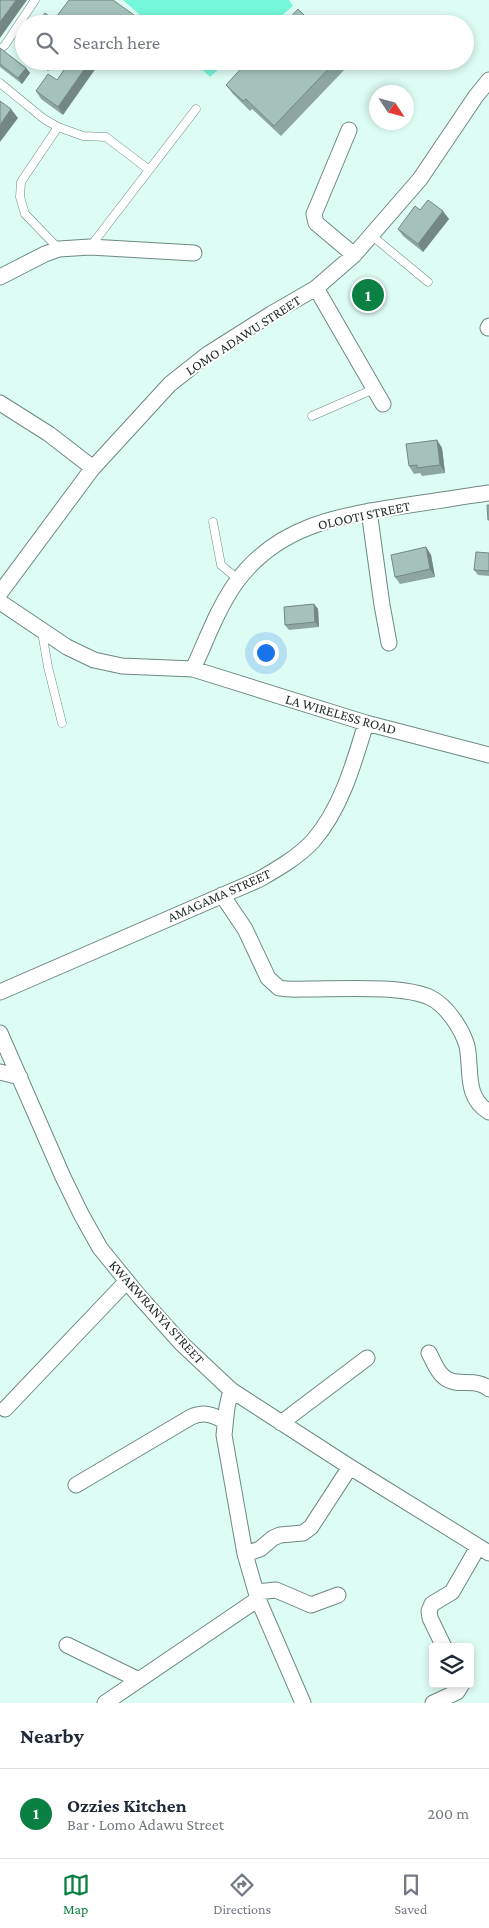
<!DOCTYPE html>
<html lang="en">
<head>
<meta charset="utf-8">
<style>
	body { margin:0; font-family:"Crimson Pro",serif; background:#f2f2f3; color:#1f2937 }
	.controls { position:absolute; right:15px; bottom:15px; display:grid; overflow:hidden; border-radius:5px; box-shadow:0 2px 8px #0003 }
	.controls button { width:45px; height:45px; display:grid; place-items:center; padding:0; border:0; border-bottom:1px solid #e0e1e3; background:#fff; color:#1f2937; font:25px sans-serif }
	.compass { position:absolute; left:369px; top:85px; width:45px; height:45px; border-radius:50%; background:#fff; box-shadow:0 2px 8px #0003; rotate:126deg }
	.you { position:absolute; left:265px; top:652px; width:18px; height:18px; margin:-12px; border:4px solid #fff; border-radius:50%; background:#1a73e8; box-shadow:0 0 0 8px #1a73e833 }
	.badge { display:grid; place-items:center; width:32px; height:32px; border-radius:50%; background:#0b8043; color:#fff; font-size:16px; font-weight:700 }
	.pin { position:absolute; translate:-50% -50%; border:2px solid #fff; box-shadow:0 1px 5px #0006 }
	.list { margin:0; padding:0; list-style:none }
	h2 { display:flex; justify-content:space-between; align-items:center; height:65px; margin:0; padding:0 20px; font-size:21px }
	h2 small { font-size:16px; font-weight:400; color:#747a83 }
	.list li { display:grid; grid-template-columns:32px 1fr auto; gap:15px; align-items:center; box-sizing:border-box; height:90px; padding:0 20px; border-top:1px solid #e0e1e3 }
	.list b { display:block; font-size:19px; white-space:nowrap }
	.list p { margin:0; font-size:16px; white-space:nowrap; color:#747a83 }
	.list em { font-size:16px; font-style:normal; color:#747a83 }
	.icon { flex:none; width:28px; height:28px; fill:none; stroke:currentColor; stroke-width:2; stroke-linecap:round; stroke-linejoin:round }
	.map { position:relative; flex:none; width:489px; height:1703px; overflow:hidden }
	.search { position:absolute; background:#fff; box-shadow:0 2px 8px #0003; left:15px; right:15px; top:15px; height:55px; display:flex; align-items:center; gap:12px; box-sizing:border-box; padding:0 18px; border-radius:28px; color:#747a83; font-size:19px }
	.sheet { height:155px; background:#fff }
	nav { display:flex; justify-content:space-around; align-items:center; box-sizing:border-box; height:70px; border-top:1px solid #e0e1e3; background:#fff; font-size:14px; color:#747a83 }
	nav a { display:grid; justify-items:center; gap:2px }
	nav .on { color:#0b8043 }
	.map>svg:first-child { display:block }
	.green { fill:#75f7da }
	.lines { fill:none; stroke-linecap:round; stroke-linejoin:round }
	.lane-casing { stroke:#6d8982; stroke-width:9 }
	.street-casing { stroke:#6d8982; stroke-width:17 }
	.lane { stroke:#fff; stroke-width:8 }
	.street { stroke:#fff; stroke-width:15 }
	.wall { fill:#8da7a0 }
	.shaded-wall { fill:#738882 }
	.building { fill:#a4c2ba; stroke:#738882 }
	.labels { text-anchor:middle; stroke-width:4; stroke-linejoin:round; paint-order:stroke }
	.street-label { font-size:14px; fill:#1f2b28; stroke:#fff }
</style>
</head>
<body>
<div class="map">
<svg width="489" height="1703" viewBox="0 0 489 1703">
	<rect width="100%" height="100%" fill="#ddfcf4"/>
	<!-- green -->
	<path class="green" d="M123 0H289L293 6 272 24H150Z
		M193 61H228L210 77Z"/>
	<g class="lines">
		<!-- lane casing -->
		<g class="lane-casing">
			<path id="lane" d="M0 49 5 45 35 0
				M0 83 44 119 58 127 21 182 20 197 25 214 59 249
				M58 127 83 136 106 137 148 169
				M371 235 428 282
				M90 247 196 109
				M312 416 374 389
				M213 522 221 565 239 580
				M42 632 48 667 62 723"/>
		</g>
		<!-- street casing -->
		<g class="street-casing">
			<path id="street" d="M349 130 314 214 316 223 354 255
				M0 277 45 254 59 249 90 247 194 253
				M316 288 383 404
				M488 328 489 326
				M0 403 49 434 93 468
				M369 511 382 605 389 643
				M0 593 92 469 170 384 208 354 271 314 316 288 354 255 420 179 476 96 489 80
				M0 602 67 647 94 660 122 666 193 669 366 723 489 755
				M193 669C206 641 217 610 235 584 276 526 337 516 402 506 431 502 460 497 489 493
				M222 895 245 929 268 978 279 988C289 990 299 989 309 989 340 989 405 985 431 998 447 1006 462 1029 467 1046 472 1070 464 1097 489 1112
				M0 992 260 879C279 868 298 857 313 841 341 809 354 763 366 723
				M0 1033 63 1177 81 1214 100 1248 139 1296 181 1343 231 1390 350 1467 489 1553
				M0 1072 20 1077
				M429 1353C433 1360 437 1372 444 1377 456 1388 477 1377 489 1389
				M231 1390 227 1407 224 1435 245 1554 258 1599 303 1703
				M5 1409 127 1281
				M281 1423 367 1358
				M76 1485 191 1417C205 1411 212 1415 225 1421
				M245 1554 260 1549 273 1538 280 1535 303 1533 311 1527 350 1467
				M256 1592 276 1590 311 1605 338 1595
				M67 1645 139 1680
				M444 1647 430 1618 429 1611 432 1604 452 1592 478 1547
				M105 1703 258 1599
				M433 1703 457 1692 462 1684"/>
		</g>
		<!-- lane -->
		<use href="#lane" class="lane"/>
		<!-- street -->
		<use href="#street" class="street"/>
	</g>
	<!-- wall -->
	<path class="wall" d="M0 48 26 68 30 73 22 84 0 67Z
		M35 61H55L48 71Z
		M248 61H346L349 65 281 136 252 109 250 111 233 94 226 85Z
		M57 80 63 115 41 99 36 91Z
		M420 210 449 219 423 252 403 236 398 229Z
		M437 440 442 448 445 473 422 476 420 473 414 474 409 466Z
		M426 547 431 555 435 577 400 584 395 577Z
		M489 553V576L478 575 474 570Z
		M314 604 318 609 319 627 289 630 285 625Z"/>
	<!-- shaded-wall -->
	<path class="shaded-wall" d="M16 0H27L0 38V22Z
		M134 15 140 23 139 24H128Z
		M44 61H55L48 71 43 63Z
		M90 61H101L63 115 58 107Z
		M26 68 30 73 22 84 18 78Z
		M11 109 18 118 0 142V125Z
		M443 211 449 219 423 252 418 244Z
		M437 440 442 448 445 473 440 465Z
		M426 547 431 555 435 577 430 569Z
		M314 604 318 609 319 627 315 622Z"/>
	<!-- building -->
	<path class="building" d="M0 0H16L0 22Z
		M69 0H113L134 15 128 24H36L45 13 54 20Z
		M298 9 313 24H284Z
		M0 48 26 68 18 78 0 64Z
		M70 61H90L58 107 36 91 48 74 57 80Z
		M248 61H336L274 126 246 99 243 101 226 85Z
		M0 101 11 109 0 125Z
		M428 200 443 211 418 244 398 229 415 206 420 210Z
		M437 440 440 465 417 468V465L409 466 406 444Z
		M487 505H489V520H488Z
		M426 547 430 569 395 577 391 555Z
		M476 552 489 553V571L474 570Z
		M314 604 315 622 285 625 284 607Z"/>
	<g class="labels">
		<!-- street labels -->
		<g class="street-label">
			<text transform="translate(243 335) rotate(-33)" y="5">LOMO ADAWU STREET</text>
			<text transform="translate(364 515) rotate(-12)" y="5">OLOOTI STREET</text>
			<text transform="translate(341 714) rotate(16)" y="5">LA WIRELESS ROAD</text>
			<text transform="translate(219 895) rotate(-24)" y="5">AMAGAMA STREET</text>
			<text transform="translate(157 1312) rotate(48)" y="5">KWAKWRANYA STREET</text>
		</g>
	</g>
</svg>
<div class="controls">
<button><svg class="icon" aria-label="layers" viewBox="0 0 24 24"><path d="M12 4l9 5-9 5-9-5zM3 14l9 5 9-5"/></svg></button>
</div>
<svg class="compass" viewBox="-18 -18 36 36"><path d="M0-13l5 13h-10z" fill="#e53935"/><path d="M0 13l5-13h-10z" fill="#747a83"/></svg>
<div class="you"></div>
<div class="pin badge" style="left:368px;top:295px">1</div>
<div class="search"><svg class="icon" aria-label="search" viewBox="0 0 24 24"><circle cx="10" cy="10" r="6"/><path d="M15 15l6 6"/></svg>Search here</div>
</div>
<section class="sheet">
<h2>Nearby<small></small></h2>
<ul class="list">
<li><span class="badge">1</span><div><b>Ozzies Kitchen</b><p>Bar · Lomo Adawu Street</p></div><em>200 m</em></li>
</ul>
</section>
<nav>
<a class="on"><svg class="icon" aria-label="map" viewBox="0 0 24 24"><path d="M3 6l6-2 6 2 6-2v14l-6 2-6-2-6 2zM9 4v14M15 6v14"/></svg>Map</a>
<a><svg class="icon" aria-label="directions" viewBox="0 0 24 24"><path d="M12 3l9 9-9 9-9-9zM9 14v-3h6M13 9l2 2-2 2"/></svg>Directions</a>
<a><svg class="icon" aria-label="saved" viewBox="0 0 24 24"><path d="M7 4h10v16l-5-4-5 4z"/></svg>Saved</a>
</nav>
</body>
</html>
